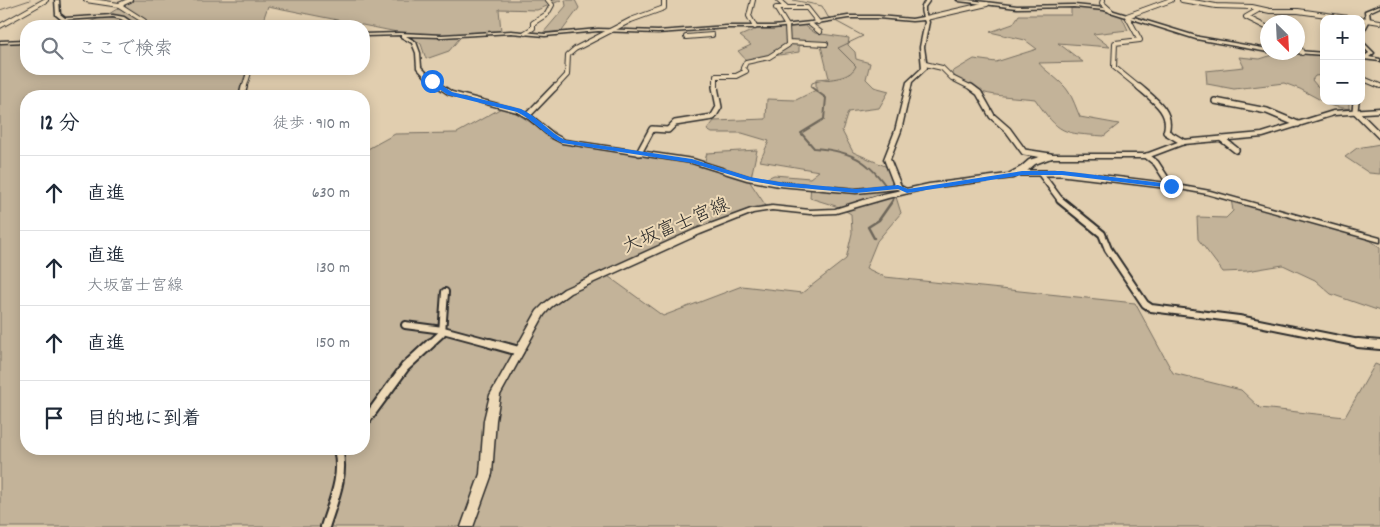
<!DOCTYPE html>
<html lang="ja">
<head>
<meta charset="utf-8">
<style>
	body { margin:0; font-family:Dekko,"Klee One",sans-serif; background:#f6f6f7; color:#1f2937 }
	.controls { position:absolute; right:15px; top:15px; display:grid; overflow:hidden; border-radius:10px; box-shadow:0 2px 12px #0003 }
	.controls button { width:45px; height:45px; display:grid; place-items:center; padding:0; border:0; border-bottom:1px solid #e0e1e3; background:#fff; color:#1f2937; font:25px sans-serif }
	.compass { position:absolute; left:1260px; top:15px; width:45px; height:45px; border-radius:50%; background:#fff; box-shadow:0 2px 12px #0003; rotate:156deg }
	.stop { position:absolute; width:15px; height:15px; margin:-11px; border:4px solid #1a73e8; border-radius:50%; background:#fff }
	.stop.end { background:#1a73e8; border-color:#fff; box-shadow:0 1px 5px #0008 }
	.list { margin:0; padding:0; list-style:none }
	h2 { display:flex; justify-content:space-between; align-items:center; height:65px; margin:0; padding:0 20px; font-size:21px }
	h2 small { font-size:16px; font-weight:400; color:#747a83 }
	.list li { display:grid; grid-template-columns:32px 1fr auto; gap:15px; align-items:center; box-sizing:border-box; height:75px; padding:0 20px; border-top:1px solid #e0e1e3 }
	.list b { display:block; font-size:19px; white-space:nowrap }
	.list p { margin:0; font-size:16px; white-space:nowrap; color:#747a83 }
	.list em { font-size:16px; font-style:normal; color:#747a83 }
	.icon { flex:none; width:28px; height:28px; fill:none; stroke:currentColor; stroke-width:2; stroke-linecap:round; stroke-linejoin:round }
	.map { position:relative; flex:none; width:1380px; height:527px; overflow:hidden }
	.search { position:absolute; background:#fff; box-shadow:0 2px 12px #0003; left:20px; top:20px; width:350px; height:55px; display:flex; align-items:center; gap:12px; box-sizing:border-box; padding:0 18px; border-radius:20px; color:#747a83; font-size:19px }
	.panel { position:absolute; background:#fff; box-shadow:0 2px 12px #0003; left:20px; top:90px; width:350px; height:365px; border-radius:20px }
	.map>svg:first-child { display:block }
	.green { fill:#c3b399; stroke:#776f62 }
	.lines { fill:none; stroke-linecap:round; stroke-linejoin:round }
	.stream-far2 { stroke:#6d665a; stroke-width:1 }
	.stream-far1 { stroke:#6d665a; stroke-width:2 }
	.stream { stroke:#6d665a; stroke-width:2.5 }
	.minor-far3-casing { stroke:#2b2b2b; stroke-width:6 }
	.minor-far2-casing { stroke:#2b2b2b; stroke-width:8 }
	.minor-far1-casing { stroke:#2b2b2b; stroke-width:10 }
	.minor-casing { stroke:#2b2b2b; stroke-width:12 }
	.tertiary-casing { stroke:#2b2b2b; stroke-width:3 }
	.secondary-casing { stroke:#2b2b2b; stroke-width:3 }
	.minor-far3 { stroke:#edd9b7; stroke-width:4 }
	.minor-far2 { stroke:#edd9b7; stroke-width:5 }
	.minor-far1 { stroke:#edd9b7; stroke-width:6 }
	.minor { stroke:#edd9b7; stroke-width:8 }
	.tertiary { fill:#edd9b7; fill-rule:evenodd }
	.secondary { fill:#edd9b7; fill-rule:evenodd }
	.route { fill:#1a73e8 }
	.labels { text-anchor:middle; stroke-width:4; stroke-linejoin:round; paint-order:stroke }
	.street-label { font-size:19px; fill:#2b2b2b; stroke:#edd9b7 }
</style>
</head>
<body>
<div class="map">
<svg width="1380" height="527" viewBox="0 0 1380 527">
	<rect width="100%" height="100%" fill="#e1ceaf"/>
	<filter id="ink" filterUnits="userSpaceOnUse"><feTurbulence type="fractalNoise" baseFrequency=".02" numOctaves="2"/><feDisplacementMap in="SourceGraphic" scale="10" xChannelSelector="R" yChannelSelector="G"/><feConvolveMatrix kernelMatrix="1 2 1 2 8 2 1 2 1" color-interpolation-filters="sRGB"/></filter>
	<g filter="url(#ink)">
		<!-- green -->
		<path class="green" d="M131 0H562L537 10 499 9 501 31 464 33 449 51 426 59 421 44 407 34 268 6 261 26H80L109 14Z
			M565 0H575L579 8 562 31 543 33 566 6Z
			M1071 7 1093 8 1121 15 1128 30 1093 34 1110 47 1058 43 1083 62 1039 63C1042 69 1062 81 1068 91 1073 98 1076 108 1080 117L1119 124 1104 136C1062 133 1060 135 1035 99 1010 96 964 97 952 72L974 59 996 62 1037 49 1025 40 990 32 1013 24 1019 15H1071Z
			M804 25 815 33 849 38 848 45 855 52 856 59 870 63 866 79 874 87 889 91 879 108 848 112 842 131 853 152 885 166 892 173V184L901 213 877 241 866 268 885 277 1135 303 1173 373 1241 390 1260 408 1345 417 1375 364 1380 366V527H0V43L26 40V69H247L238 96H26V449H364V151L395 134 457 133 505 106 555 138 704 164 707 153 757 150 750 182 766 206 605 274 663 316 742 286 802 293 846 259 852 233 851 214 839 207 810 198 811 184 774 181 767 178 774 175 810 178 819 171 760 161 769 141 742 133H712L707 130 714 121 766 119 767 99 796 100 816 90V79L829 78 821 46 806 43 799 46V52L746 60 738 51 751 45 740 36 756 29Z
			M1282 52 1323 55 1324 75 1315 76 1312 80 1317 86 1324 88V101H1349V109L1332 106 1300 89 1284 83 1234 89 1207 84 1206 71 1244 67 1239 57 1260 59Z
			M1380 144V174L1369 173 1345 157 1357 148Z
			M1231 199 1368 239 1380 247V311L1331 294 1315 280 1283 265 1247 271 1223 272 1198 239 1197 217 1226 218 1233 211Z"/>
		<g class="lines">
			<!-- stream-far2 -->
			<path class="stream-far2" d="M793 0 822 6 828 17 863 36 838 48 856 66C848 82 827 77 812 83L811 87 813 89
				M0 10 30 0"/>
			<!-- stream-far1 -->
			<path class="stream-far1" d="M811 87 826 98 824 119 801 133 814 148C856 151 872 163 894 198L892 201"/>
			<!-- stream -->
			<path class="stream" d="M874 238 868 227 879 220 893 200"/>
			<!-- minor-far3 casing -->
			<g class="minor-far3-casing">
				<path id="minor-far3" d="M86 0 119 5 144 21 142 26
					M753 0 749 16 755 27
					M778 0 787 8
					M1103 0 1102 3 1111 11
					M1182 0 1216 6 1252 7 1270 11H1298L1355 19
					M119 5 130 0
					M1260 9 1246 17 1268 28
					M926 18 987 4
					M1361 19 1380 22
					M810 24 820 32
					M0 26 46 0
					M525 33 533 28V23L547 14 552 5 548 0
					M686 37 712 35
					M788 42 826 44
					M1298 44 1302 53
					M925 64 942 68 952 78 974 89
					M1361 78 1380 86
					M244 89 250 69
					M554 89 567 75 568 55 575 49 631 20 664 8V0
					M716 89V76H736L746 71 743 68 746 62 769 57 788 45 787 26 776 8H807L818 22
					M1141 89 1114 67 1115 43 1140 40 1127 16 1171 0"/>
			</g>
			<!-- minor-far2 casing -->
			<g class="minor-far2-casing">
				<path id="minor-far2" d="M971 87 979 93 992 116 1008 130 1024 152 1050 156
					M1139 87C1153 99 1173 112 1166 132L1183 142
					M242 96 244 87
					M1215 101 1267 111 1298 124
					M1356 101 1355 111 1380 136
					M528 115 555 87
					M1222 139 1236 150
					M639 153 652 129 668 130 675 123 713 117 719 107 715 87
					M1147 156 1156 163 1171 186
					M1016 173H1063L1171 186
					M1041 174 1061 201"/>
			</g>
			<!-- minor-far1 casing -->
			<g class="minor-far1-casing">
				<path id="minor-far1" d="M1060 200 1102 234 1108 249 1145 304 1151 308 1239 319 1364 344
					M405 325 443 330 495 344
					M430 344 442 333 445 292"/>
			</g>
			<!-- minor casing -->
			<g class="minor-casing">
				<path id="minor" d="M490 343 519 351
					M1358 343 1380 345
					M364 423 405 367 431 343
					M325 527C333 501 345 476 338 449"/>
			</g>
			<!-- tertiary casing -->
			<g class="tertiary-casing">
				<path id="tertiary" d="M55 0H59L60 14 65 18 113 15 124 17 137 26H132L121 19 113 17 62 20 56 15Z
					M926 0H930L925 7V12L929 22 924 47 927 68 912 82 901 131 890 159 901 186 910 191 907 193 897 189 856 193 779 186 747 180 692 163 562 143 550 137 529 119 517 112 448 94 430 82 417 68 416 53 412 43 401 37V35L364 36V34L400 33 442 35 511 31 545 34 598 29 658 31 727 26H773L811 22 848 16H878L912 19 923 17C920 9 921 7 926 0ZM848 18H878L912 21 924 20 925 22 920 47 922 68 907 82 895 131 884 159 894 185 856 189 779 182 750 177 693 159 565 140 554 134 533 117 521 110 452 92 434 80 421 67 420 53 416 42 406 36 442 37 511 33 545 36 598 31 658 33 727 28H773L811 24Z
					M957 0H969L1017 6 1074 5 1104 8 1199 37 1268 49V52L1196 39 1104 10 1074 7 1017 8 959 1Z
					M1380 5V7L1369 12 1370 20 1363 33 1361 34V28L1366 20 1365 11Z
					M26 40V42L0 43V41Z
					M1361 40 1374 53 1369 57 1380 59V61L1363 59V57L1369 53 1361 44Z
					M1298 51 1324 53V55L1283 52H1298Z
					M1171 184 1210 191 1380 238V242L1207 194 1169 187 1168 186Z"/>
			</g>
			<!-- secondary casing -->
			<g class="secondary-casing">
				<path id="secondary" d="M1380 108V112L1334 115 1263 137 1184 144 1147 158H1051L1035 164 1027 171 1013 178 929 188 888 198 836 213 810 214 772 210 753 213 700 234 570 293 551 307 544 315 500 395 496 420 492 474 473 527H461L480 474 484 420 490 395 537 311 545 303 564 289 694 230 751 209 772 206 810 210 835 209 883 194 929 184 1008 174 1021 167 1029 160 1050 154H1146L1183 140 1262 133 1333 111Z"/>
			</g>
			<!-- minor-far3 -->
			<use href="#minor-far3" class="minor-far3"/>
			<!-- minor-far2 -->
			<use href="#minor-far2" class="minor-far2"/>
			<!-- minor-far1 -->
			<use href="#minor-far1" class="minor-far1"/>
			<!-- minor -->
			<use href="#minor" class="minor"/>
			<!-- tertiary -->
			<use href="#tertiary" class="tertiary"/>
			<!-- secondary -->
			<use href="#secondary" class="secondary"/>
		</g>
	</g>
	<!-- route -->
	<path class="route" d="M430 80H434L452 92 521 109C538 117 549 132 565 140L692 159 750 177 779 182 856 189 898 185 908 189 1022 171H1062L1171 184 1175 186 1171 188 1062 175H1022L907 193 898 189 856 193 779 186 747 180 692 163 562 143C545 135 533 120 517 112L448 95 430 83Z"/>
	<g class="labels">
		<!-- street labels -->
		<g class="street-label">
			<text transform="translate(675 224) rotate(-23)" y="7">大坂富士宮線</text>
		</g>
	</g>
</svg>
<div class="controls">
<button>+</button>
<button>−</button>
</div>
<svg class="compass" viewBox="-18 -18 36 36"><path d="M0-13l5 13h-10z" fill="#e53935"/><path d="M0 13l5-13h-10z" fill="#747a83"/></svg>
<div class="stop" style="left:432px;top:81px"></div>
<div class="stop end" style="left:1171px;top:186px"></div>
<div class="search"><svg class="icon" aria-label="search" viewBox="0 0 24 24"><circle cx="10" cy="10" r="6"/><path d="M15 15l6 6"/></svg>ここで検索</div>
<section class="panel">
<h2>12 分<small>徒歩 · 910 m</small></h2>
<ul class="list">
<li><svg class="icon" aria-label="ahead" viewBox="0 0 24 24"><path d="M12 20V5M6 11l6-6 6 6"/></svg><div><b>直進</b></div><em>630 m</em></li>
<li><svg class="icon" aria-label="ahead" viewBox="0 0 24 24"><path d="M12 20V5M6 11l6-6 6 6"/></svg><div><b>直進</b><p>大坂富士宮線</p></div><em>130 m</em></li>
<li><svg class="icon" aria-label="ahead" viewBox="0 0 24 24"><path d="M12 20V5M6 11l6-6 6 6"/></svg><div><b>直進</b></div><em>150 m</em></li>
<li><svg class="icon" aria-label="arrive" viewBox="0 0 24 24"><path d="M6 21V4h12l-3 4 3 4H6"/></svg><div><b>目的地に到着</b></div></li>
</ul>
</section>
</div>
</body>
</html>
